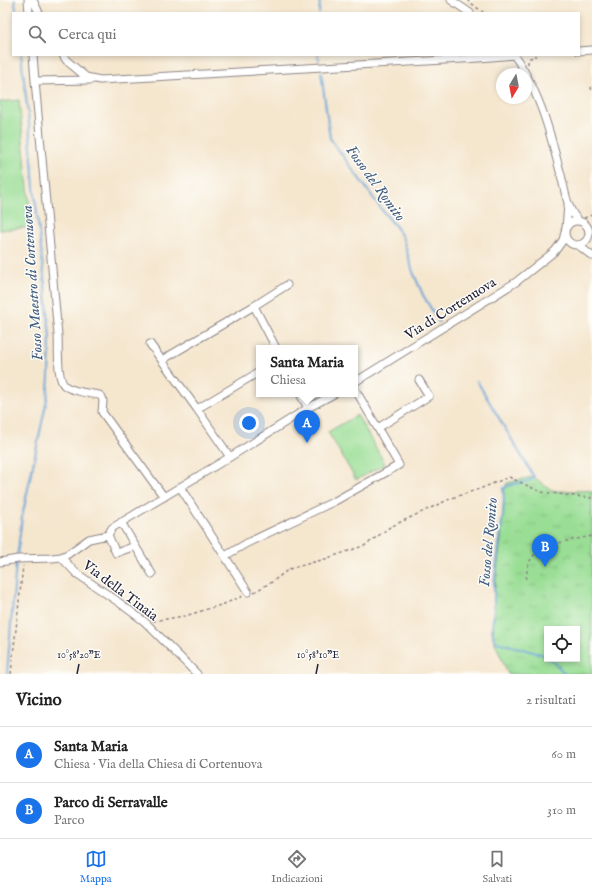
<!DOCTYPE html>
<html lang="it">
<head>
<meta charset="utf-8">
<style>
	body { margin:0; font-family:"IM FELL English",serif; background:#f6f6f6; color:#222 }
	.controls { position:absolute; right:12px; bottom:12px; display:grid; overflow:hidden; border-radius:0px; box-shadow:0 2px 6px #0003 }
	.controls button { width:36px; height:36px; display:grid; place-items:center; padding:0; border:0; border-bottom:1px solid #e0e0e0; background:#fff; color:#222; font:20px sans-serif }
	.compass { position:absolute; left:496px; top:68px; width:36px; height:36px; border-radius:50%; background:#fff; box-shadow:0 2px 6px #0003; rotate:190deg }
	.you { position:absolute; left:249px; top:423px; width:14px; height:14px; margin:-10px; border:3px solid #fff; border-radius:50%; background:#1a73e8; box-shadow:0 0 0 6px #1a73e833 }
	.badge { display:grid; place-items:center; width:26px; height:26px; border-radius:50%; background:#1a73e8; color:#fff; font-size:13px; font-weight:700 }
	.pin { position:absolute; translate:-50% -33px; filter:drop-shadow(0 1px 2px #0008) }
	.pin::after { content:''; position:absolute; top:21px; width:14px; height:12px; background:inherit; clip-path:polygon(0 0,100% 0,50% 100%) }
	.popup { position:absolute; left:256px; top:345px; width:102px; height:52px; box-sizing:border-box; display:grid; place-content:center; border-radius:0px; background:#fff; filter:drop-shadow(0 1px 3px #0005); font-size:13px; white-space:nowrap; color:#767676 }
	.popup b { font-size:15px; color:#222 }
	.popup::after { content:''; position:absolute; left:50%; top:100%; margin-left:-8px; border:8px solid transparent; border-top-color:#fff }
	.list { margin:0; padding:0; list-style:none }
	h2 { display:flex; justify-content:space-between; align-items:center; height:52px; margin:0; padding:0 16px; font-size:17px }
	h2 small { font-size:13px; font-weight:400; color:#767676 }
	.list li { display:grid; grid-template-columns:26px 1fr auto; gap:12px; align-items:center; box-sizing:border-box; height:56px; padding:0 16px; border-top:1px solid #e0e0e0 }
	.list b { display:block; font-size:15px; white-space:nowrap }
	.list p { margin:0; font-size:13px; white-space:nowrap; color:#767676 }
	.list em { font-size:13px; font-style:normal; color:#767676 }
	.icon { flex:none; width:22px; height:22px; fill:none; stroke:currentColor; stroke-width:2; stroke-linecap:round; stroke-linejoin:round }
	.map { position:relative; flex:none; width:592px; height:674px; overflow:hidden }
	.search { position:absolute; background:#fff; box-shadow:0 2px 6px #0003; left:12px; right:12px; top:12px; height:44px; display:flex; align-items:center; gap:10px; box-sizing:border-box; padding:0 14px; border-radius:0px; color:#767676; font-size:15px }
	.sheet { height:164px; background:#fff }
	nav { display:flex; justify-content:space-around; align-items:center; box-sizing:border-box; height:56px; border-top:1px solid #e0e0e0; background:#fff; font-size:11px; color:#767676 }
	nav a { display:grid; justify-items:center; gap:2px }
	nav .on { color:#1a73e8 }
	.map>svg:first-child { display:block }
	.grass { fill:url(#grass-tufts); stroke:#5e8068; fill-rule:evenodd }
	.garden { fill:#9ade95; stroke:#5e8068 }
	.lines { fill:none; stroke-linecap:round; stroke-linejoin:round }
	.stream { stroke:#63a1d5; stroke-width:2 }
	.minor-casing { stroke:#8c8484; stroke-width:9 }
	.path { stroke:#8c8484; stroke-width:1.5; stroke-dasharray:3 3; stroke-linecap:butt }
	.minor { stroke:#fff; stroke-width:7 }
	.ticks { fill:none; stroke:#22223b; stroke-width:1.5 }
	.labels { text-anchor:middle; stroke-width:3; stroke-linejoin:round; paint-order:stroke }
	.street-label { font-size:14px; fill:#22223b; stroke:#fdfcf7 }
	.water-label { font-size:15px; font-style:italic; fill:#3f5b80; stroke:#fdfcf7 }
	.ticks-label { font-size:10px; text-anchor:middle; fill:#22223b; stroke:#fdfcf7; stroke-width:3; stroke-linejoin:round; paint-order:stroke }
</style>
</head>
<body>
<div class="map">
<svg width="592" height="674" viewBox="0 0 592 674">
	<defs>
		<pattern id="grass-tufts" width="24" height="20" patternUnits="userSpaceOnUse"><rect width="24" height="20" fill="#9ade95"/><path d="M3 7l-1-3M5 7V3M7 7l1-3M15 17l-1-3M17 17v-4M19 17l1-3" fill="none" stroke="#84be81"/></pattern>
	</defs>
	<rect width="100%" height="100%" fill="#fdfcf7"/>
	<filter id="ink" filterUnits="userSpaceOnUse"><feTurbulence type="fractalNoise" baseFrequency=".025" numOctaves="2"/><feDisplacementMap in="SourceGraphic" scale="8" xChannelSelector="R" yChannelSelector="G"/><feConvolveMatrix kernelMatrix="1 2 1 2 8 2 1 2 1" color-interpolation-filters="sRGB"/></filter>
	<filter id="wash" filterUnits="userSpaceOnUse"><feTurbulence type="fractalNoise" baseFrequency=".012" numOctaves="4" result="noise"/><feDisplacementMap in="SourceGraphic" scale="16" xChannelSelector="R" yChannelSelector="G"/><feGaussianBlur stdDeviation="0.9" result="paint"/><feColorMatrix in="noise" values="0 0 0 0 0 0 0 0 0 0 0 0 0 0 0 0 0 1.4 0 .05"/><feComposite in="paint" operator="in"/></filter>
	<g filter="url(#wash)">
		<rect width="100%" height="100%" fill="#f5e6ce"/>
		<!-- grass -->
		<path class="grass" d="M531 477C541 480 542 485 550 489 560 494 580 489 592 491V674H508L493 638 494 594 501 540 504 490 507 483ZM547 629H577V659H547Z"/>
		<!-- garden -->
		<path class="garden" d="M19 100 32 227 0 230V102Z
			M357 415 385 464 356 480 328 432Z"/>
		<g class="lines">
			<!-- stream -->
			<path class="stream" d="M15 0 16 13
				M319 13 320 0
				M318 55 319 60
				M321 72 330 138 382 210 397 228 403 239 413 272 423 295 439 322
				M477 381 534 477V478C525 485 511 481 503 489L504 502 503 514 494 583V609L492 630 494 639 497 642 541 654 547 658
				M17 557 22 517 47 399 49 378 50 338 47 303 34 187 29 123 21 55
				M549 659 555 663 565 674
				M7 674 16 562"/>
		</g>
	</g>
	<g filter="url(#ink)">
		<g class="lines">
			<!-- minor casing -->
			<g class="minor-casing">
				<path id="minor" d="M28 0 29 13
					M33 0 39 13
					M451 0 470 13
					M579 51 592 50
					M33 55 35 81 91 80
					M63 55 66 60 86 77 100 80 479 58 515 55
					M514 55C530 78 541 104 549 131 553 145 557 160 561 175 565 191 567 210 579 221
					M35 81 58 335C59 347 56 379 65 386 73 392 89 393 99 395L102 397 103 401 102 412 164 497
					M565 233a12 12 0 1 1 24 0a12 12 0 1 1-24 0Z
					M566 228 568 205
					M578 245 587 252 592 256
					M254 306 276 348
					M150 344 197 409 230 457
					M162 360 254 306 287 285
					M355 382 516 282 555 251 563 240 565 232
					M300 394 308 408
					M197 409 259 372
					M378 428 429 396 419 380
					M180 487 248 592
					M121 522 152 574
					M108 535 116 553 135 546
					M225 556 247 543 335 501 399 465 355 389
					M61 557 76 573 117 601 145 622 197 674
					M0 562 18 559 52 558 61 557 68 554 89 539 108 535 112 528 230 457 308 408 334 394"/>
			</g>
			<!-- path -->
			<path class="path" d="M467 0 484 13
				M528 64V60L530 58 535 57V55
				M591 87 592 92
				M584 218 592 215
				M526 579C527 573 527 566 530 561 538 543 575 540 592 536
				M254 592 272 582 289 569 325 559 366 545 390 527 452 498 482 488 509 477 541 492 592 498
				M153 621 185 616 224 604 243 596
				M11 674 23 566"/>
			<!-- minor -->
			<use href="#minor" class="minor"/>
		</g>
	</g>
	<!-- ticks -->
	<path class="ticks" d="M77 674 79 664M316 674 318 664"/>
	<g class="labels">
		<!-- street labels -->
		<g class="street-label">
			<text transform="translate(450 308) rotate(-32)" y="5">Via di Cortenuova</text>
			<text transform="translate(121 590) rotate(37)" y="5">Via della Tinaia</text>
		</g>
		<!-- water labels -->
		<g class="water-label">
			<text transform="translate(376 183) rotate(54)" y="5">Fosso del Romito</text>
			<text transform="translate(32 283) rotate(-94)" y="5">Fosso Maestro di Cortenuova</text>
			<text transform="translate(488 542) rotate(-85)" y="5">Fosso del Romito</text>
		</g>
	</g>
	<g class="ticks-label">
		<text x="79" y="658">10°58'20"E</text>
		<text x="318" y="658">10°58'10"E</text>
	</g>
</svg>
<div class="controls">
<button><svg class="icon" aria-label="locate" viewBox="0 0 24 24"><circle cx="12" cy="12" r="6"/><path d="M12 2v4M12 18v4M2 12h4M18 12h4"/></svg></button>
</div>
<svg class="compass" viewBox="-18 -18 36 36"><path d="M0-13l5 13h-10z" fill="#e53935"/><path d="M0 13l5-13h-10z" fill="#767676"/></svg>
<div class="you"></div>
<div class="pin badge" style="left:307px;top:443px">A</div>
<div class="popup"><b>Santa Maria</b>Chiesa</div>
<div class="pin badge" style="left:545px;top:567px">B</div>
<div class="search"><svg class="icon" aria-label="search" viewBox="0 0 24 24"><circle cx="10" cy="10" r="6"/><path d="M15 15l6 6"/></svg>Cerca qui</div>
</div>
<section class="sheet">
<h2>Vicino<small>2 risultati</small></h2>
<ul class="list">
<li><span class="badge">A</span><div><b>Santa Maria</b><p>Chiesa · Via della Chiesa di Cortenuova</p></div><em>60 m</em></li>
<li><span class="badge">B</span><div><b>Parco di Serravalle</b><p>Parco</p></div><em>310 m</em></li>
</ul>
</section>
<nav>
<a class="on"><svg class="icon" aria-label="map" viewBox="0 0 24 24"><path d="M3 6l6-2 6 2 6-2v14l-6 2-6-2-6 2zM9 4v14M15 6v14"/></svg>Mappa</a>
<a><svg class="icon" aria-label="directions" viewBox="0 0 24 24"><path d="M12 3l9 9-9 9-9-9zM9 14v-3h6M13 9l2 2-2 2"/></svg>Indicazioni</a>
<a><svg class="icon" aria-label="saved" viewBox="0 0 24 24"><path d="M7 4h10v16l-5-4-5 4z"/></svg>Salvati</a>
</nav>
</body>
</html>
